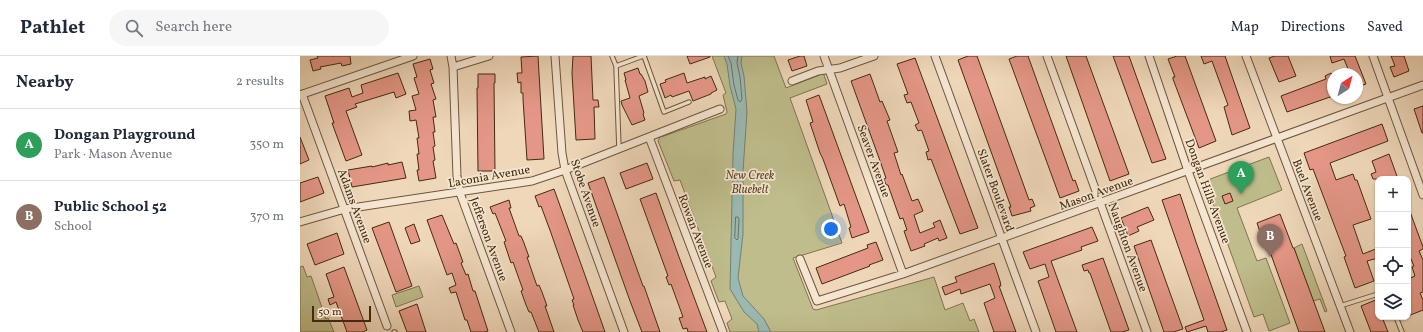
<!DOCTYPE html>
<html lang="en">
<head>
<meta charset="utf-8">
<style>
	body { margin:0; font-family:Vollkorn,serif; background:#f6f6f7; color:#1f2937 }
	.controls { position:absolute; right:12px; bottom:12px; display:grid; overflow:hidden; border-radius:8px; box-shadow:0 1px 3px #0004 }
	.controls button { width:36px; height:36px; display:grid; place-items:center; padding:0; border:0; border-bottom:1px solid #e0e1e3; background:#fff; color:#1f2937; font:20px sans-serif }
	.compass { position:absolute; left:1027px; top:12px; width:36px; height:36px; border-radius:50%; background:#fff; box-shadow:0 1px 3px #0004; rotate:36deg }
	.scale { position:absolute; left:12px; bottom:10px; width:59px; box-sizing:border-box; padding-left:4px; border:2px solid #442a0f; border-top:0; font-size:11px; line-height:14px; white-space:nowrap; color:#442a0f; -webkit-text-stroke:3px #f5e6d2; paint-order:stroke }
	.you { position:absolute; left:531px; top:173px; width:14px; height:14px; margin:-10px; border:3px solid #fff; border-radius:50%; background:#1a73e8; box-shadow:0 0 0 6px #1a73e833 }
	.badge { display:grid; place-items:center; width:26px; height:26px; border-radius:50%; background:#8f2418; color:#fff; font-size:13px; font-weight:700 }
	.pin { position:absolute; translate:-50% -33px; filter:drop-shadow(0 1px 2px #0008) }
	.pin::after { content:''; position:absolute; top:21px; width:14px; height:12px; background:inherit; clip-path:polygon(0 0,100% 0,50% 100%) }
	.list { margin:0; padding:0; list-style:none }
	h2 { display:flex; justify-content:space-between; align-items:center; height:52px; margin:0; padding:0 16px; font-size:17px }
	h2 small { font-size:13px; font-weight:400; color:#747a83 }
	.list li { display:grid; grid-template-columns:26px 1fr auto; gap:12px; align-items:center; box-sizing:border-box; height:72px; padding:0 16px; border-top:1px solid #e0e1e3 }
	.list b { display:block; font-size:15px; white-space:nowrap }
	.list p { margin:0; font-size:13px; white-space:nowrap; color:#747a83 }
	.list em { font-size:13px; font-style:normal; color:#747a83 }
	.icon { flex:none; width:22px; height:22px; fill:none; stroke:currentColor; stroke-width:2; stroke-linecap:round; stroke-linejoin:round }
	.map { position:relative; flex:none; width:1123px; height:276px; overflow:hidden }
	header { display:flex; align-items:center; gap:24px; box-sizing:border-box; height:56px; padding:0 20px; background:#fff; border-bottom:1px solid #e0e1e3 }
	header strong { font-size:19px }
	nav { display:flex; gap:22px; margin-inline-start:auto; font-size:14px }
	.search { width:280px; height:36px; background:#f6f6f7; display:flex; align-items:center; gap:10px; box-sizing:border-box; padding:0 14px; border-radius:22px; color:#747a83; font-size:15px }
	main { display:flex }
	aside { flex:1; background:#fff }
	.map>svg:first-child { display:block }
	.green { fill:#bfbd8c; stroke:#82744e }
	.water { fill:#9ab9b2; stroke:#788071 }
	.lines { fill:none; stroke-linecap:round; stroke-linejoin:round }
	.shore { stroke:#6f7260; stroke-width:1 }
	.building { fill:#e59787; stroke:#442a0f }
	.lane-casing { stroke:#6f563a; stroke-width:5.5 }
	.street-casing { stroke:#6f563a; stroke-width:9 }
	.lane { stroke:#f5e6d2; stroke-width:3.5 }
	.street { stroke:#f5e6d2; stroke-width:7 }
	.labels { text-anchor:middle; stroke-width:3.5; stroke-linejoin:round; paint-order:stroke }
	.street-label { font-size:12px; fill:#442a0f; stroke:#f5e6d2 }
	.park-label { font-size:12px; font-style:italic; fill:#5d4728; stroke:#f5e6d2 }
</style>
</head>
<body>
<header>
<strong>Pathlet</strong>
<div class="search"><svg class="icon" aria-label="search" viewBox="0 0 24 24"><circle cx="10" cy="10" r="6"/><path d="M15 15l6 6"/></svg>Search here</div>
<nav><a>Map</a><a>Directions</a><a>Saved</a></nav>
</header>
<main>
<aside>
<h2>Nearby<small>2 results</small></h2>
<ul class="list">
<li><span class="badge" style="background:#2e9e5b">A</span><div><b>Dongan Playground</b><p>Park · Mason Avenue</p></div><em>350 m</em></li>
<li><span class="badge" style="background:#8d6e63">B</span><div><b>Public School 52</b><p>School</p></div><em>370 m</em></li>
</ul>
</aside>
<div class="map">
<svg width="1123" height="276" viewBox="0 0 1123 276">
	<rect width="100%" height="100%" fill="#efd8ba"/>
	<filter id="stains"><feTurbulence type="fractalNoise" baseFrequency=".005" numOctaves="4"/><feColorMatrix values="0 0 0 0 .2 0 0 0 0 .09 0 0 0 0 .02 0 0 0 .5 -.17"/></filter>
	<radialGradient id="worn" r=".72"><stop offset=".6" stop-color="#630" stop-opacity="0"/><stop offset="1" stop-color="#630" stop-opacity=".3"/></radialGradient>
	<!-- green -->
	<path class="green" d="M412 0H474L486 32 522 18 524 19 527 28 490 42 542 187 493 202 513 253 516 254 634 221 645 254 663 247 670 265 674 263 679 276H430L427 267 432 263 425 245 419 246 411 225 416 221 380 124 374 125 358 85 360 81 364 80 426 58 427 56 423 39 426 37Z
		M969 101 982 134 937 152 957 205 966 202 990 267 969 275 963 258 954 261 905 125Z
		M1002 188 1027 255 1025 256 1020 243 1013 245 994 192Z
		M3 210 7 221 11 220 26 263 28 262 34 276H0V211Z
		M119 230 123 241 96 251 92 239Z"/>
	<!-- water -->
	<path class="water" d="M424 0H442L441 7 444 20 447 56 443 115V178L438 222 443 240 464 263 471 276H459L457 268 444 256 430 233 433 98 436 53 430 30 427 8Z"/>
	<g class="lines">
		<!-- shore -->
		<path class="shore" d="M428 0 431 7 434 29 438 44 440 46 442 43 440 21 437 7 438 0
			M436 161H438L439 163 438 183 437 184 435 182Z"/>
	</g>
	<!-- building -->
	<path class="building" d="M17 0H50L51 8 42 10 41 7 20 11 21 13 13 15 10 4 18 2Z
		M238 0 244 103 227 104 223 43V37H221V26L218 27 217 17H222L221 1Z
		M273 0H291L293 44H298L299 51H294L295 83 276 84 272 17Z
		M387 0H410V1L390 8Z
		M500 0H504L507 10 492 15 488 4Z
		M668 0H677L729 144 732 143 735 150 730 152 731 155 712 160 709 151H711L658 4Z
		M717 0H728L773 125 775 124 779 135 760 142 709 3Z
		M766 0H786L829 118 810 125Z
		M813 0H829L866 103 852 107Z
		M877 0H885L916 85 899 92 873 23V21H875L868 3Z
		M901 0H925L950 72 932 79 924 51 928 49 912 5 904 8Z
		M975 0H988L996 20 979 26 969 2Z
		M1030 0H1055L1066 28 1057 31V18H1050L1044 3 1032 7Z
		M1091 0H1104L1109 15 1094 21 1090 11 1095 10Z
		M615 2 678 172 660 178 631 103 628 104 626 96 629 95 622 75 621 74 618 75 615 69 619 67 611 46 607 47 604 39 608 38 597 8Z
		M130 3 133 13 130 14 134 27 131 28 136 43 133 44 136 61H133L135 76H133L135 90 133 91 135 104 133 105 136 122 119 125 117 114H119L117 98H119L117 82H119L116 64 110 65 109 55 116 54 112 40 119 38 114 22 117 21 113 8Z
		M338 12 340 18H341L345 25 348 36 339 40 344 57 343 58 345 64 332 69 322 49 321 45 330 42 325 24H326L324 17Z
		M98 17 106 38 96 42 94 36 55 48 57 51 46 55 62 99 46 105 32 67H34L25 40 49 32 52 41 63 37 61 29Z
		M384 17 387 27 405 21V23L411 20 417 34 411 37V38L393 45 389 35 372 41 371 39 365 42 360 28 366 26 365 24Z
		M1031 17 1033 21V40L987 56 981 40 1026 23 1025 20Z
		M178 18H195V27H194L195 115H178L177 32H178Z
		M570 18 580 46 582 45 590 64 587 65 598 96 594 97 601 119 602 118 612 145 618 143 623 155 614 159 620 177 635 171 633 167 640 164 647 182 639 185 638 182 624 188 625 190 611 195 604 175 607 174 603 162 600 163 588 129H586L584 123 586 122 579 102 551 25Z
		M519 39 569 176 552 182 549 172 551 171 544 148 540 150 523 103 520 97 510 67 513 66 506 44Z
		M1123 50V77H1122L1114 53Z
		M1082 68 1088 85 1030 107 1036 124 1053 118 1055 124H1057L1071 163 1053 169 1063 198 1078 192V202L1067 205 1074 225 1055 232 1044 201 1046 200 1041 187 1013 113 1010 114 1004 97Z
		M0 81 9 104 0 108Z
		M1089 98 1098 123H1073L1071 118 1076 116 1072 105Z
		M102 106 106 122 52 131 48 114 72 110V111L88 107V109Z
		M347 107 353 123 326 133 320 117Z
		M18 121 24 137 0 146V127Z
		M304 121 343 230H344L360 276H342L330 245 288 127Z
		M254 133 286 222 305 276H283L278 264 273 249H274L272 244 274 243 251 177 241 150 239 151 235 140Z
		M356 137 379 201 407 276H388L387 272 383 273 379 262 383 261 371 228 369 229 366 221 368 220 340 143Z
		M930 137 933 145 925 148 922 140Z
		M880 138 896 186 927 274 921 276H908L906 270 887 276 885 271 904 264 862 144Z
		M209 144 211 152H209L219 180H221L224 187 229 201H227L237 230 239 229 242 236 247 250H245L254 276H239L231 256H229L226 249 221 235 223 234 213 206 211 207 204 186 206 185 195 157 193 158 190 151Z
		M848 151 854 164 837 171 839 175 828 180 821 162Z
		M1109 153 1123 191V193L1119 195 1123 204V236L1120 237 1123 244V254L1108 260V223L1115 220 1112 211 1114 210 1108 196Z
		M980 158 993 192H994L1025 276H999L969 193 966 194 957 167Z
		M142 159 154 188 156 187 163 206 161 207 166 219 168 218 173 235H175L188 275 184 276H171L167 264H165L156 236 151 237 149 232 156 229 152 217 147 219 127 164Z
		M89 166 112 230 96 236 72 172Z
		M114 168 120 185 111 188 105 172Z
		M792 171 798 185 781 191 782 194 751 205 777 276H756L738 225 749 221 745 208 730 213 723 196Z
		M37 177 44 198 15 209 7 188Z
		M851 184 883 273 873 276H864L834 190Z
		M576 186 583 204 569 209 570 210 522 228 516 212 568 192 567 189Z
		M803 202 829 274 822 276H811L790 217H789L788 214 784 215 782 209Z
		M694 207 700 225 701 230H699L716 276H694L684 247 695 242 690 228 661 238 660 233 645 239 642 231 657 226 655 221Z
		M44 211 67 274 63 276H47L36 246 30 249 28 243 34 241 26 218Z
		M1078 243V261H1082L1088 276H1071L1061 250Z
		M117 248 126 276H107L99 255Z"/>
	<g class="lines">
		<!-- lane casing -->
		<g class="lane-casing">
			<path id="lane" d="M312 0 316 10 319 93
				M344 0 364 56 389 46
				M316 10 343 0
				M1040 250 1078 238
				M1096 261 1102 276
				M94 276H95"/>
		</g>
		<!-- street casing -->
		<g class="street-casing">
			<path id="street" d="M151 0 153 11 157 120 160 137 211 276
				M255 0 262 97 265 114 324 276
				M524 0 603 218
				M635 0 736 276
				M747 0 847 276
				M849 0 888 115 947 276
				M946 0 1050 276
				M1073 0 1123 139
				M153 11 189 0
				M492 25 518 15 540 12 574 0
				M2 38 87 270
				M0 39 113 0
				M349 81 423 276
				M0 166 45 153 232 125 265 114 420 53
				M500 203 517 245 603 218 1123 29"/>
		</g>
		<!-- lane -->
		<use href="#lane" class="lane"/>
		<!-- street -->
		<use href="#street" class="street"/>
	</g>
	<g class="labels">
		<!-- street labels -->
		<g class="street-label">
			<text transform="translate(574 105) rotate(70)" y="4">Seaver Avenue</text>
			<text transform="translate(189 120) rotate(-10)" y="4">Laconia Avenue</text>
			<text transform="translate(696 134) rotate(70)" y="4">Slater Boulevard</text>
			<text transform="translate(1008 134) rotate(69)" y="4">Buel Avenue</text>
			<text transform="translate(908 135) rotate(70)" y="4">Dongan Hills Avenue</text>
			<text transform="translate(286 137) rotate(71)" y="4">Stobe Avenue</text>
			<text transform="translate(796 137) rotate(-20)" y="4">Mason Avenue</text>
			<text transform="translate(55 150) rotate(70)" y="4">Adams Avenue</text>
			<text transform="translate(396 175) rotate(69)" y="4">Rowan Avenue</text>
			<text transform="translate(189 183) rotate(70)" y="4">Jefferson Avenue</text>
			<text transform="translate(828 191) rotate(70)" y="4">Naughton Avenue</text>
		</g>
		<!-- park labels -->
		<g class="park-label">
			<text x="450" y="123">New Creek<tspan x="450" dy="14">Bluebelt</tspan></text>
		</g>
	</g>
	<rect width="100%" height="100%" filter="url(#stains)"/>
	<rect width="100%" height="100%" fill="url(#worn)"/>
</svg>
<div class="controls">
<button>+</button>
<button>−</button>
<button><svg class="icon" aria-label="locate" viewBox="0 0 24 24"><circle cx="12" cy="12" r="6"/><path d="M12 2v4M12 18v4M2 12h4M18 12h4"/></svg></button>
<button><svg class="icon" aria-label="layers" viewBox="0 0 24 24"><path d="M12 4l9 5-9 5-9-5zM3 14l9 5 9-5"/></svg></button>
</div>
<svg class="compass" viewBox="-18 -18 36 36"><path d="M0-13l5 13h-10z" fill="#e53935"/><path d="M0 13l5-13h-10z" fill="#747a83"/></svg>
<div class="scale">50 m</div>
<div class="you"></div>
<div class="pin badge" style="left:941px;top:138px;background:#2e9e5b">A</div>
<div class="pin badge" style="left:970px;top:201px;background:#8d6e63">B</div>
</div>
</main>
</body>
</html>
